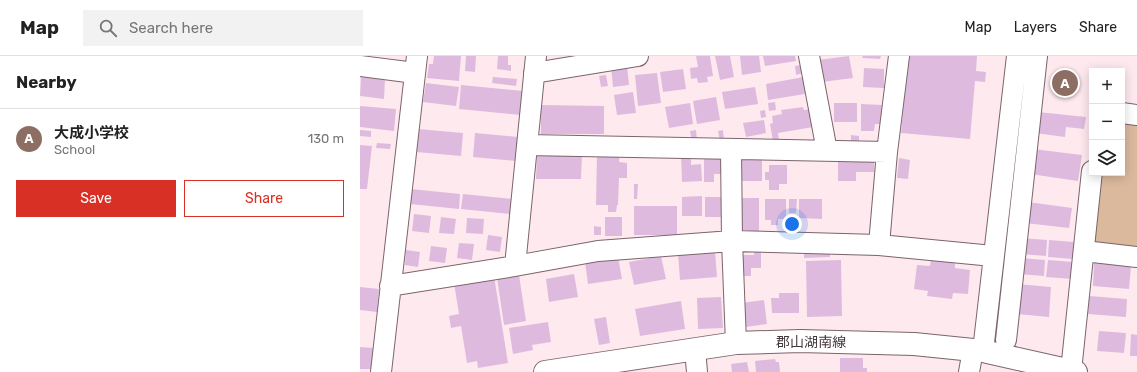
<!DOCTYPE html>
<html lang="en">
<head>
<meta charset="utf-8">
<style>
	body { margin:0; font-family:Rubik,"Noto Sans JP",sans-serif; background:#f2f2f2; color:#222 }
	.controls { position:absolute; right:12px; top:12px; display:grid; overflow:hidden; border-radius:0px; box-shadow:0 2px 10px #0003 }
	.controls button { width:36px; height:36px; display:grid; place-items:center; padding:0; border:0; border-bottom:1px solid #e0e0e0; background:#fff; color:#222; font:20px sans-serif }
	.you { position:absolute; left:432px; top:168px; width:14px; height:14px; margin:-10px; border:3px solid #fff; border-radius:50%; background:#1a73e8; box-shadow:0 0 0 6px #1a73e833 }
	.badge { display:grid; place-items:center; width:26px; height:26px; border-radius:50%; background:#d93025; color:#fff; font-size:13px; font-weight:700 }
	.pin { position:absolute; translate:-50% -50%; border:2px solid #fff; box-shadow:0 1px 4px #0006 }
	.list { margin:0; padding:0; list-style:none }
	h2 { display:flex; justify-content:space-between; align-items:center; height:52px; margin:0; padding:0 16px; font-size:17px }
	h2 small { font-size:13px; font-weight:400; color:#767676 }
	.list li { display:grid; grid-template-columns:26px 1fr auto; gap:12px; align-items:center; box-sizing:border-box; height:60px; padding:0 16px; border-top:1px solid #e0e0e0 }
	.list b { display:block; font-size:15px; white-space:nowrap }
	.list p { margin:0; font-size:13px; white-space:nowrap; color:#767676 }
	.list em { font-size:13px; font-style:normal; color:#767676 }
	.actions { display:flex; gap:8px; padding:12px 16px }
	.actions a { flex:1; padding:9px 0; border:1px solid #d93025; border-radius:0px; text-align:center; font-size:14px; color:#d93025 }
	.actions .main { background:#d93025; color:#fff }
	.icon { flex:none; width:22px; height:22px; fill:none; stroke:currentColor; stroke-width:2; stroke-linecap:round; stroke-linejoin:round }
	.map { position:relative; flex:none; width:777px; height:316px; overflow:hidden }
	header { display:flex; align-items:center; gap:24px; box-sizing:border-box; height:56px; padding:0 20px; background:#fff; border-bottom:1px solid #e0e0e0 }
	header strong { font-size:19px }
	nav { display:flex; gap:22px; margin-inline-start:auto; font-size:14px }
	.search { width:280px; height:36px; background:#f2f2f2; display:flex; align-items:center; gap:10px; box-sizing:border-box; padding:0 14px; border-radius:0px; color:#767676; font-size:15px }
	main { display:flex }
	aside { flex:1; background:#fff }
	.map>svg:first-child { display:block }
	.green { fill:#dbb99d }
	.building { fill:#debbde }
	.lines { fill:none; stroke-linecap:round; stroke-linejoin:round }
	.minor-casing { stroke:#7b646b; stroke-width:22 }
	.major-casing { stroke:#7b646b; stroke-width:24 }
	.minor { stroke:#fff; stroke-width:20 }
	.major { stroke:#fff; stroke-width:22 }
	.labels { text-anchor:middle; stroke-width:4; stroke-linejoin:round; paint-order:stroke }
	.street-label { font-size:14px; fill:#43393c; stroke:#fff }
</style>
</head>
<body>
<header>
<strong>Map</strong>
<div class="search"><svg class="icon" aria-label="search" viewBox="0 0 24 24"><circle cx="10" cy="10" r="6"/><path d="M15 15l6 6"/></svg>Search here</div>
<nav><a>Map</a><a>Layers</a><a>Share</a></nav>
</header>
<main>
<aside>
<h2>Nearby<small></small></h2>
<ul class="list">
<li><span class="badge" style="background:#8d6e63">A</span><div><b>大成小学校</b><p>School</p></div><em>130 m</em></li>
</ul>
<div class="actions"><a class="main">Save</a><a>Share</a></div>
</aside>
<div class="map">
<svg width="777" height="316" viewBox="0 0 777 316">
	<rect width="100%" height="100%" fill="#fee9ef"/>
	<!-- green -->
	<path class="green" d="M762 63 777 65V194L738 190 733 185 740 117H762Z"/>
	<!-- building -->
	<path class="building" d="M74 0H101L99 25 67 22 69 8H73Z
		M106 0H116L115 16 105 15Z
		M138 0H148V9H151V15L137 13Z
		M336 0H350L353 20 347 21 348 26 338 27 337 22 331 23 330 12 338 11Z
		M355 0H370L374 21 360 24Z
		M380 0H399L401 16 382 19Z
		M403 0H435L436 5 405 10Z
		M489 0 493 22 462 26 458 4Z
		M503 0H521L520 3 502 2Z
		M548 0H617L616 15 626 16 625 26 615 25 610 83 541 77Z
		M267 9 269 29 253 31 251 11Z
		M442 9 443 17 436 19 435 10Z
		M504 12 524 13V32L503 31Z
		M323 13 326 33 303 36 300 16Z
		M297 17 301 47 278 50 275 19Z
		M246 19 248 30 241 31 239 20Z
		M1 20 25 23 24 43 0 40Z
		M133 21 157 23 156 30 132 27Z
		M443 21 445 38 408 44 406 28Z
		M66 27 99 31 96 50 63 46Z
		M101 29 163 35 161 59 99 53Z
		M395 31 398 48 365 53 362 36Z
		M273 36 276 57 257 59 254 39Z
		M356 41 360 64 337 68 333 45Z
		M415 46 416 54 409 55 408 47Z
		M330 47 333 68 309 72 305 51Z
		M474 47H497V66H474Z
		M501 48 522 49 521 68H515L514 75H501Z
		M181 49 244 50V78H181Z
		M0 50 36 53 34 75 0 71Z
		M443 51 444 54 450 53 453 71 418 77 419 84 413 85 410 68 413 67 412 60 422 58 421 54Z
		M405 54 406 61 401 62 400 55Z
		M678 56 726 61 724 73 706 71 705 81 675 77Z
		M404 64 406 77 386 81 383 67Z
		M58 73 103 77 101 100 56 96Z
		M0 74 11 75V81L0 80Z
		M336 74 337 84 332 85 330 75Z
		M363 74 364 84 360 85 358 75Z
		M115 77 158 81 156 105 113 101Z
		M491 79 499 80V88H491Z
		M17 87 31 88 30 93 16 92Z
		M0 89 12 90 7 133H0Z
		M673 93 722 99 718 125 670 118Z
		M237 96 260 97 259 106 267 107V122H259L258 149H257L256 156H248V149H236Z
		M177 97 222 98 221 123H176Z
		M321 99H331V109L341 108 342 125 322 126Z
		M344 102H364V118H354V126H344Z
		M380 102H402V125H380Z
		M539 102 550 104 548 123 537 122Z
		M487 103H514V116H496V125H478V106H487Z
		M409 109H427V128H419V134H409V124H405V116H409Z
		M274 128H278L277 143H274Z
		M51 133 100 138 99 153 50 148Z
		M103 138 152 143 150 158 101 153Z
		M342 140V160H322V141Z
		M345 141H365V161H345Z
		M380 142H399V175H380Z
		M405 143H426V163H418V169H411V164H405Z
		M429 143H437L436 157H429Z
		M439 143H462V163L439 162Z
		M668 146 712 152 709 172 665 167Z
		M274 150H317V179H274Z
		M54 158 71 160 69 177 52 175Z
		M430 160H436V171H430Z
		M81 161 96 163 94 178 79 177Z
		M245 161H262V180H245Z
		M107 162 124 163 123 178 106 177Z
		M234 170 241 171V179H234Z
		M128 179 142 181 140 196 126 194Z
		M661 182 687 184 686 200 660 198Z
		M689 184 714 186 713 203 688 201Z
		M99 187 114 188 112 204 97 202Z
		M71 190 87 192 85 207 69 205Z
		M46 194 60 196 58 211 45 209Z
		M394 194H401V212H391V220H378V199H394Z
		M355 195 357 221 320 224 318 198Z
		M444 195H470V201L444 202Z
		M301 200 306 223 274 229 269 206Z
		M258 201 262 223 228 228 225 206Z
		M660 202 685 204 684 220 658 218Z
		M571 203 595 206V212L610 214 608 238 593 237 592 243 567 240 568 235 554 233 557 209 570 210Z
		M481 204 482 260 447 261 446 205Z
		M688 204 713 206 712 223 686 221Z
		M734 207 771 210 769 233 733 230Z
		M214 218 218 241 189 246 186 223Z
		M159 219 166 265 144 269 137 222Z
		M134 220 148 307 118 312 117 305 107 307 101 270 91 272 89 260 99 258 94 227Z
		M657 228 691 231 689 261 655 258Z
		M0 231 19 233 17 256 0 254Z
		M419 237H439V257H412L411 242H419Z
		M729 240 767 243 766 261 728 258Z
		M361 241 363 272 338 273 337 242Z
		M404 244 407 268 385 271 381 247Z
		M321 245 325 273 280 280 275 253Z
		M246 261 250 287 239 289 234 263Z
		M188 266 191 286 172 289 173 294 153 298 149 272Z
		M739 275 766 277 764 297 737 295Z
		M771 278 777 279V300H770Z
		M0 291 13 292 11 313H0Z
		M480 302H503V312H507V316H480Z
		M415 303 416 306H419L420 316H396L395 305Z
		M387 306 389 316H372L371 308Z"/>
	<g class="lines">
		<!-- minor casing -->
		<g class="minor-casing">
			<path id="minor" d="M449 0 467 95
				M0 10 55 17
				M174 17 278 0
				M762 57 777 59
				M167 89 527 96
				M371 93 372 185 376 287
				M519 189 527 96 539 0
				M724 195 777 201
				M155 210 176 0
				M30 230 155 210 238 195 372 185 519 189 633 200
				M646 284 677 0
				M335 293 337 316
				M623 295 657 0
				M711 315 732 115
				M21 316 57 0
				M609 316 613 294"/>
		</g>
		<!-- major casing -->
		<g class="major-casing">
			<path id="major" d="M185 316 376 287 440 285 554 288 623 295 716 316"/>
		</g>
		<!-- minor -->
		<use href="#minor" class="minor"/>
		<!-- major -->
		<use href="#major" class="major"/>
	</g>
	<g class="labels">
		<!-- street labels -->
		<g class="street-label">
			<text x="451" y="291">郡山湖南線</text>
		</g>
	</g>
</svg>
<div class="controls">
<button>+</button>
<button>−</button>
<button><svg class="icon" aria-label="layers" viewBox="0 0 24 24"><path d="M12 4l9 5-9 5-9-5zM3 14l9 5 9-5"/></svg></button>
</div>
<div class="you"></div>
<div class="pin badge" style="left:705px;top:27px;background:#8d6e63">A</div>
</div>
</main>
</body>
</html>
